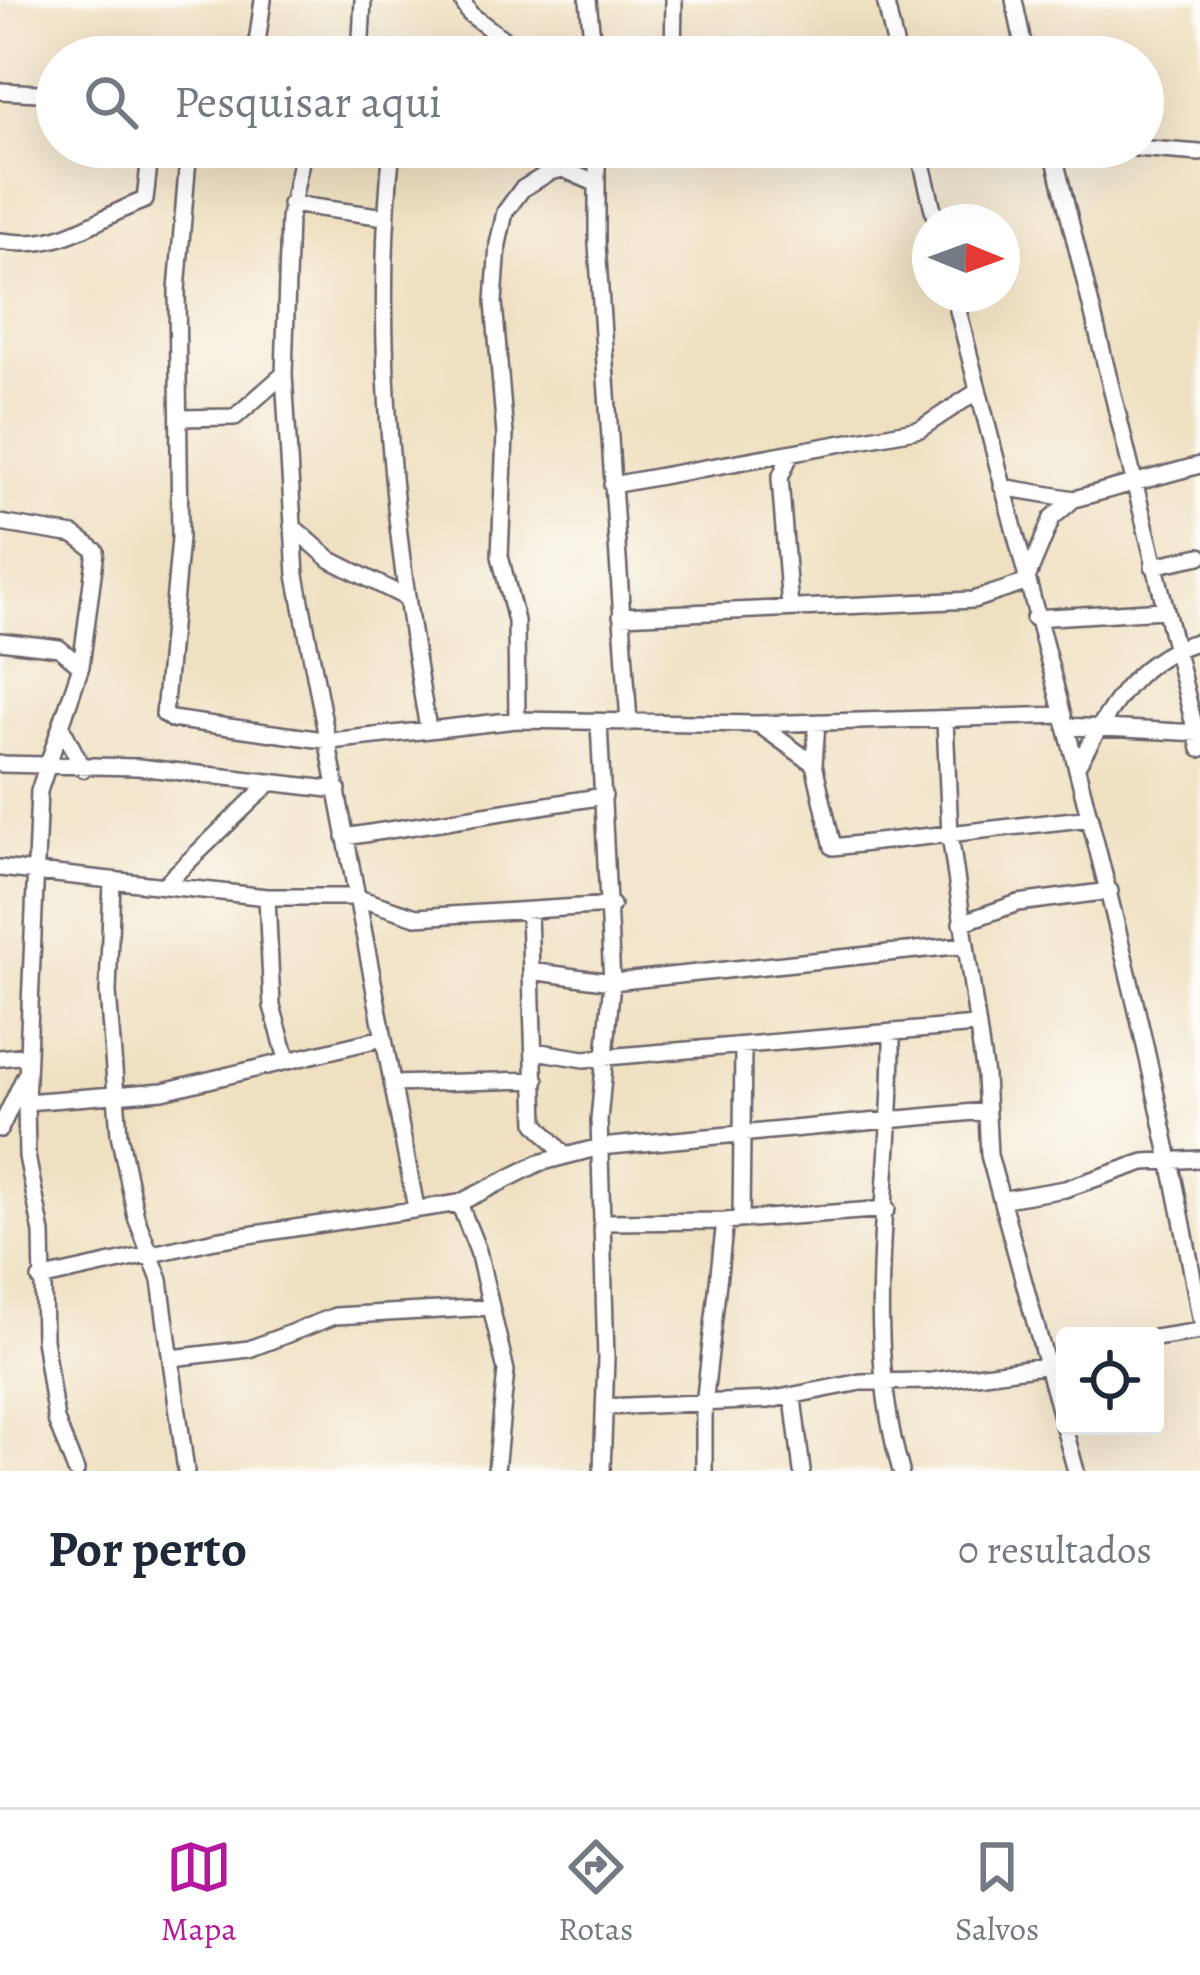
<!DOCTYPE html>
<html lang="pt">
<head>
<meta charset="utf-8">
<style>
	body { margin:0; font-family:Alegreya,serif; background:#f2f2f3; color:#1f2937 }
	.controls { position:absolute; right:36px; bottom:36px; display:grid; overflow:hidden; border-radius:12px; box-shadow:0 12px 48px #0002 }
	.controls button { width:108px; height:108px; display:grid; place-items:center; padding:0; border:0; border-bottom:3px solid #e0e1e3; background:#fff; color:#1f2937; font:60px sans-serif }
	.compass { position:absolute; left:912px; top:204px; width:108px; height:108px; border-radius:50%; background:#fff; box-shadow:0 12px 48px #0002; rotate:91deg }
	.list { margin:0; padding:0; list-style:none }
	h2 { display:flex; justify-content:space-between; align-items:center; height:156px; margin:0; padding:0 48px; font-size:51px }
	h2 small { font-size:39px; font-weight:400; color:#747a83 }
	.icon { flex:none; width:66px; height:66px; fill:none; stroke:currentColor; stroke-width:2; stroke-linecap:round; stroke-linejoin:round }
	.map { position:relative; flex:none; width:1200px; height:1471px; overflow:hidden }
	.search { position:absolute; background:#fff; box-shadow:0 12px 48px #0002; left:36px; right:36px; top:36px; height:132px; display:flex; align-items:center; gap:30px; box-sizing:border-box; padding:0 42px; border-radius:66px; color:#747a83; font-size:45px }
	.sheet { height:336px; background:#fff }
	nav { display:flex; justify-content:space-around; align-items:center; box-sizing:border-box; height:168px; border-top:3px solid #e0e1e3; background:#fff; font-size:33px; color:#747a83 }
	nav a { display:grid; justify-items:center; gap:6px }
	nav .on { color:#b5179e }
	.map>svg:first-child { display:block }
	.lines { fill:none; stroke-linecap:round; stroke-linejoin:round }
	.street-casing { stroke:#6a646a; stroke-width:20 }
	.street { stroke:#fff; stroke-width:15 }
</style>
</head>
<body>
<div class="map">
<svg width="1200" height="1471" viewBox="0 0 1200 1471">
	<rect width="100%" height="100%" fill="#fdfcf7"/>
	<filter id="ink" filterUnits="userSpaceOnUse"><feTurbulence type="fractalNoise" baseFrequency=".00833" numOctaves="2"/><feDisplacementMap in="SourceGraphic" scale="24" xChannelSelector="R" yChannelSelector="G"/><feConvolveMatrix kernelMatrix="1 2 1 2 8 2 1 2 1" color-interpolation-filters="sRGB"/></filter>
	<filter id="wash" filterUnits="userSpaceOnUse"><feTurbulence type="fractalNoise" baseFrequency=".004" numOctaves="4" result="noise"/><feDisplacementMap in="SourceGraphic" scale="48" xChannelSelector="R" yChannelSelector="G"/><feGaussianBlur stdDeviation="2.7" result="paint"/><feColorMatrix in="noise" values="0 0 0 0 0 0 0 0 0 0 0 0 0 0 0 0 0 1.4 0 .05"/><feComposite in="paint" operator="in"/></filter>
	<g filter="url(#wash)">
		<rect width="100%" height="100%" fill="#efe0c1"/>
	</g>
	<g filter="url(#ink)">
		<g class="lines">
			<!-- street casing -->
			<g class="street-casing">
				<path id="street" d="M462 0 470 14 527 57
					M588 0 594 57
					M885 0 898 57
					M1014 0 1026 57
					M255 57 263 0
					M360 57 363 0
					M673 57 674 0
					M0 91 57 94
					M189 147 177 290 180 538 164 714 171 719 331 741 517 720 757 724 1063 715
					M304 147 289 219 284 374 296 575 416 1208
					M392 147C372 339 394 539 428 728
					M597 147V244L629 723
					M918 147 936 222
					M1052 147 1200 749
					M1123 147 1200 153
					M290 204 386 217
					M0 241C64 251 90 220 145 200L151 147
					M954 294C1038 635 1140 971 1200 1317
					M179 418 235 417 284 374
					M612 485 920 429 978 391
					M1002 487 1074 499
					M0 523 74 535 96 551 81 666
					M292 526 331 560 405 597
					M1153 566 1200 556
					M790 608 780 478 790 455
					M621 616 973 600 1025 583 1052 518 1074 499 1200 465
					M1034 618 1164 610
					M0 641 59 648 81 666 39 791 26 1102 27 1156 42 1233 44 1339 56 1420 76 1471
					M517 720 516 621 500 556 505 435 494 302 498 244 505 212 522 189 550 172 563 169 597 184
					M945 720 950 835 985 1076 989 1155 1076 1471
					M599 723 612 982 599 1120 606 1358 602 1471
					M817 723 814 764 833 847 1091 818
					M758 724 814 764
					M1066 726 1200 733
					M62 728 83 769
					M0 764 138 767 338 790
					M1077 766C1109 711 1134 658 1200 641
					M345 837 604 796
					M0 868 267 897H355L416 917 612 905
					M112 882 108 992 119 1134 136 1217 160 1280 186 1471
					M164 885 270 783
					M267 897 272 1006 287 1059
					M529 913 536 1123 565 1156
					M961 923 1018 903 1110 891
					M531 971 612 982 964 945
					M892 1034C893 1182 860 1328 901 1471
					M535 1051 584 1059 975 1025
					M0 1058 27 1055
					M392 1084 536 1080
					M26 1102 163 1091 383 1038
					M0 1129 25 1076
					M1005 1199 1065 1189 1144 1162 1200 1159
					M459 1203 478 1251 506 1371 496 1471
					M741 1219 743 1049
					M602 1222 725 1221 887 1209
					M40 1279 215 1240 459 1203 539 1163 600 1147 985 1111
					M1155 1338 1200 1331
					M172 1358 249 1349 335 1316 491 1307
					M793 1398 802 1471
					M604 1407 769 1400 861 1382 932 1381 1065 1363
					M704 1471V1405L725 1221"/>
			</g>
			<!-- street -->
			<use href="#street" class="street"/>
		</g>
	</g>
</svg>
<div class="controls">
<button><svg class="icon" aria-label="locate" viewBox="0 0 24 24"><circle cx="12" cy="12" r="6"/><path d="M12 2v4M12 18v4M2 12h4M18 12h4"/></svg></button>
</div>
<svg class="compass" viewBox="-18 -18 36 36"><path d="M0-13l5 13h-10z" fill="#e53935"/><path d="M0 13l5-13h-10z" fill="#747a83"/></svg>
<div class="search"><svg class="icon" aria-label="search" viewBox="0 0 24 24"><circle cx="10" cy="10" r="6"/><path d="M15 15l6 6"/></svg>Pesquisar aqui</div>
</div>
<section class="sheet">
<h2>Por perto<small>0 resultados</small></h2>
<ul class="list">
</ul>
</section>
<nav>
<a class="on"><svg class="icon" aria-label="map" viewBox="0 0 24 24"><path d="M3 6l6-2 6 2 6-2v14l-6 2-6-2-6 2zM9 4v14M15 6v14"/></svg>Mapa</a>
<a><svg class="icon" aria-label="directions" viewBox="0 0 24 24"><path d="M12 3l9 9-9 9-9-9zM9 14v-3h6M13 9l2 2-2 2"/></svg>Rotas</a>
<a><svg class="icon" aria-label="saved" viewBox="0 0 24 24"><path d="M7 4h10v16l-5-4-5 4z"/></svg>Salvos</a>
</nav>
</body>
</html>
